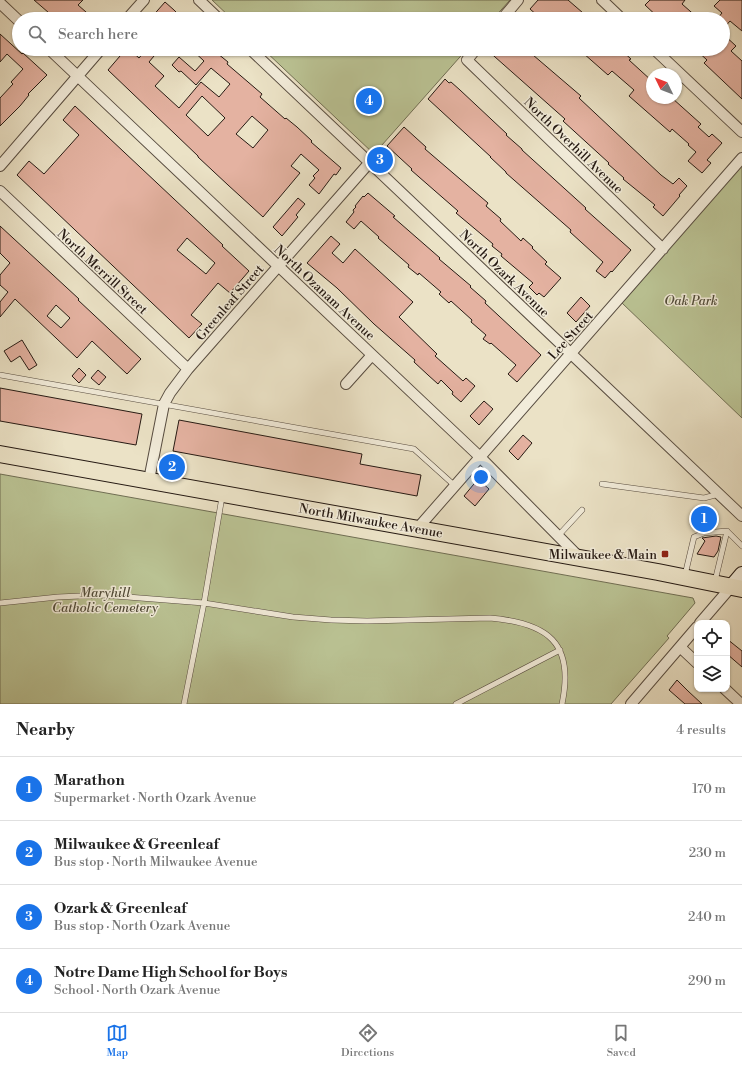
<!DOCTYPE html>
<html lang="en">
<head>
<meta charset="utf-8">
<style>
	body { margin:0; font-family:"Libre Bodoni",serif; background:#f2f2f2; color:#222 }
	.controls { position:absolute; right:12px; bottom:12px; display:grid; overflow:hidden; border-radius:8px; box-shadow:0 1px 3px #0004 }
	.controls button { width:36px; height:36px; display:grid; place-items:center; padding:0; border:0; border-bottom:1px solid #e0e0e0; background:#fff; color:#222; font:20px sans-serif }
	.compass { position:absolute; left:646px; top:68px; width:36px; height:36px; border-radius:50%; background:#fff; box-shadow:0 1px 3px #0004; rotate:313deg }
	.you { position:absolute; left:481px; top:477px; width:14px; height:14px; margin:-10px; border:3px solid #fff; border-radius:50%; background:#1a73e8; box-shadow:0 0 0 6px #1a73e833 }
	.badge { display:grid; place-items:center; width:26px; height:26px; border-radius:50%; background:#1a73e8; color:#fff; font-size:13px; font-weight:700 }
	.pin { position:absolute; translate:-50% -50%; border:2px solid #fff; box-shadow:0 1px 4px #0006 }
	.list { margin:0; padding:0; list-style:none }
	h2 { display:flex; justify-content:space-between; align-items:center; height:52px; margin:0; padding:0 16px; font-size:17px }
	h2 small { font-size:13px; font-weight:400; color:#767676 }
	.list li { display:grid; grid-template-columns:26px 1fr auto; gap:12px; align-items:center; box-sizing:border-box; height:64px; padding:0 16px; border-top:1px solid #e0e0e0 }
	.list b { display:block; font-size:15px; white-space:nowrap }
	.list p { margin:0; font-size:13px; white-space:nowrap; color:#767676 }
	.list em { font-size:13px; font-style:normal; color:#767676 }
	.icon { flex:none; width:22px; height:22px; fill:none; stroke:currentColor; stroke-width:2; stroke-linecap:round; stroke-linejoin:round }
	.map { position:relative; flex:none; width:742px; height:704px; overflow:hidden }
	.search { position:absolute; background:#fff; box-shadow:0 1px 3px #0004; left:12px; right:12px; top:12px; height:44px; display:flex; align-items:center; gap:10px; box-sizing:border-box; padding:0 14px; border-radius:22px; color:#767676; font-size:15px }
	.sheet { height:308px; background:#fff }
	nav { display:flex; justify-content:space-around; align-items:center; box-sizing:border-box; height:56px; border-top:1px solid #e0e0e0; background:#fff; font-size:11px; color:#767676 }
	nav a { display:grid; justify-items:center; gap:2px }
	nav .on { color:#1a73e8 }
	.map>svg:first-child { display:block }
	.green { fill:#bac293; stroke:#706e53 }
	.building { fill:#e4b2a1; stroke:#261a13; fill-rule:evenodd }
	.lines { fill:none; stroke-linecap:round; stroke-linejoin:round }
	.lane-casing { stroke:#574c40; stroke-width:6 }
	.street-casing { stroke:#574c40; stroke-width:12 }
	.secondary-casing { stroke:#261a13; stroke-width:16 }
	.primary-casing { stroke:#261a13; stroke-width:18 }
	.lane { stroke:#f2ecda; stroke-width:5 }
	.street { stroke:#f2ecda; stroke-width:10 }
	.secondary { stroke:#f2ecda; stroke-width:14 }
	.primary { stroke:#ebe2c6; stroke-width:16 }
	.poi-dot { fill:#8f2418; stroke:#f2ecda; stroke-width:1.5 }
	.labels { text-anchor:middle; stroke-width:3; stroke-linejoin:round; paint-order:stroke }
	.street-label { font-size:13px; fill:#261a13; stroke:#f2ecda }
	.park-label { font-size:13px; font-style:italic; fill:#524c39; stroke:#f2ecda }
	.poi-label { font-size:13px; fill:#261a13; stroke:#f2ecda; text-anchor:end }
</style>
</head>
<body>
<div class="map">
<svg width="742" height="704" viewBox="0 0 742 704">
	<rect width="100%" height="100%" fill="#ebe2c6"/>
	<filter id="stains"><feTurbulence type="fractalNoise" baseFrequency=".005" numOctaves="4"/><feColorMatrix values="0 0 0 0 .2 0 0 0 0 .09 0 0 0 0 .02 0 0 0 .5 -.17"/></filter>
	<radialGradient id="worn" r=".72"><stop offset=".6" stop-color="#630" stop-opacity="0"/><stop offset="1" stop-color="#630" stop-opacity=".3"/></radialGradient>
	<!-- green -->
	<path class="green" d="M212 0H510L493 19H232Z
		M263 49H467L374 154Z
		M742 165V418L622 303Z
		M0 474 693 598 695 603 667 636 669 638 611 704H0Z"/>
	<!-- building -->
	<path class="building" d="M34 0H83L78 5 94 19H56Z
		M538 0H568L590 19H547L540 13 538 16 530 9Z
		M650 0H685L682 4 699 19H660L645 5Z
		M720 0H742V31L730 21 723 29V19H717L722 13 714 6Z
		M165 2 174 10 183 19H150Z
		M0 34 22 54 23 53 47 75 28 94 29 95 20 106 0 126V98L13 84 11 82 23 69 7 54 0 62Z
		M723 34 736 46 731 51 742 61V99L704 63 707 60 695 49H723Z
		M126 49H129L139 58 147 49 154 56 149 62 164 76 155 86 179 108 201 82 219 97 230 84 211 68 196 85 181 71 179 72 172 65 179 57 195 71 204 61 191 49H212L228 62 227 64 262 94 260 97 285 119 286 118 297 127 312 141 311 142 341 168 336 175 334 174 319 194 309 185 315 178 313 176 319 170 301 154 291 166 300 173 263 217 228 185 198 157V156L108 70ZM202 96 225 118 208 136 186 115ZM252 116 268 130 253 148 236 134Z
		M486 49H526L581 96 579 98 661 175 673 184 679 178 687 186 679 195 680 196 663 216 653 207 655 205 623 179 624 178 608 164 609 163 563 121 565 119Z
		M587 49H620L631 59 629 60 652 81V98H665L668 101 672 98 701 124 698 127 709 137 712 134 722 143 707 160 711 163 702 173 688 161 696 152 688 145 689 144 672 129 670 132 629 96 634 90 612 71 608 75 583 53Z
		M445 79 449 83 451 82 460 90 507 134 506 135 522 149V150L586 208 585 209 631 250 612 272 611 271 605 278 596 271 603 262 570 232 571 230 506 173V172L490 157H491L428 99Z
		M75 106 223 245 222 246 249 271 230 293 218 283 191 315 202 324 189 338 17 175 29 161 44 174 79 135 63 120ZM187 238 215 263 206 274 177 250Z
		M404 127 426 147 425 149 488 203 486 206 501 219 500 221 521 241 523 238 533 247 532 248 547 262 545 264 561 278 544 297 539 293 537 295 529 287 533 283 501 256 502 254 492 246 493 244 456 213 458 211 411 170 412 169 387 146Z
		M368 193 395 216 393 217 440 258 439 259 471 286 470 287 486 301 485 303 541 355 517 382 508 374 516 365 491 343 490 344 483 339 486 335 471 322 472 320 451 301 449 303 439 294 441 292 419 273 418 275 408 267 409 265 378 238 379 237 361 221 354 229 346 222 354 212 353 210 356 207 355 206 363 196 364 197Z
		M298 198 305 204 296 215 298 217 282 236 273 227Z
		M0 226 79 299 78 300 141 359 127 374 92 341 77 358 15 299 0 317V302L8 292 0 285V275L10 263 0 253ZM56 305 70 318 61 328 47 316Z
		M331 236 340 244 332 253 343 263 355 249 413 302 399 317 437 354 435 356 463 381 466 378 475 386 461 402 452 394 453 392 441 380 438 384 428 375 414 362 415 360 374 324 337 288 307 263Z
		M581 297 590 306 576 322 567 313Z
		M22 340 37 365 29 370 20 356 11 362 4 351Z
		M79 368 86 375 79 383 72 376Z
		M98 370 106 377 99 385 91 378Z
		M0 388 142 414 136 445 0 421Z
		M484 401 493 409 479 425 470 416Z
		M179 420 362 454 360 464 421 475 417 496 173 451Z
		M523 435 532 443 518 460 509 451Z
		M478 479 489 489 475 506 464 496Z
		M710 506 718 515 700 530 697 532 690 524Z
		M716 536 721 537 718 551 714 557 697 554 705 541 702 538Z
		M727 639 742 651V667L727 654Z
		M677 680 688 691 702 704H685L669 690Z"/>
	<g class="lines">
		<!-- lane casing -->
		<g class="lane-casing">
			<path id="lane" d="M0 375 414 449 454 485
				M602 484 704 498 719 494
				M558 536 582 510
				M685 575 694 537 704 533 727 531 742 546
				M715 581 727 531
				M0 603 58 597 102 595 204 603 293 617 331 620 367 621 490 618C547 623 575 642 562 704
				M184 704 204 603 222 497
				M456 704 560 650"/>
		</g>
		<!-- street casing -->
		<g class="street-casing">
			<path id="street" d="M199 0 219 19
				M602 0 622 19
				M0 3 19 21
				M127 19 144 0
				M502 19 518 0
				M49 49 479 456 579 557
				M250 49 742 516
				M476 49 467 60 663 249
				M654 49 742 132
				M0 166 101 49
				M0 191 188 369
				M346 384 372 355
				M149 480 164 404 170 393 188 369 370 162
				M417 529 742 158
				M700 623 731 587
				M680 647 697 663
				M725 689 741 704
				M631 704 697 627"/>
		</g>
		<!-- secondary casing -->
		<g class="secondary-casing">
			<path id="secondary" d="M731 587 742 574"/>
		</g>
		<!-- primary casing -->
		<g class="primary-casing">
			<path id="primary" d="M0 454 658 572 742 589"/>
		</g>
		<!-- lane -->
		<use href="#lane" class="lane"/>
		<!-- street -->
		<use href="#street" class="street"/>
		<!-- secondary -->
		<use href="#secondary" class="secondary"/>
		<!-- primary -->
		<use href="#primary" class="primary"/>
	</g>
	<!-- markers -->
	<rect class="poi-dot" x="661" y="550" width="8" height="8" rx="2"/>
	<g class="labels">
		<!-- street labels -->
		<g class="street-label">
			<text transform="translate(574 145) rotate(44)" y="5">North Overhill Avenue</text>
			<text transform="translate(103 271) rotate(43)" y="5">North Merrill Street</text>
			<text transform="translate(505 273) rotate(44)" y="5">North Ozark Avenue</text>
			<text transform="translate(325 292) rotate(43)" y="5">North Ozanam Avenue</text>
			<text transform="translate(229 302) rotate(-49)" y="5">Greenleaf Street</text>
			<text transform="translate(570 335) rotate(-48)" y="5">Lee Street</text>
			<text transform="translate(371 520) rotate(10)" y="5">North Milwaukee Avenue</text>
		</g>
		<!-- park labels -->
		<g class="park-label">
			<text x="691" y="305">Oak Park</text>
			<text x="105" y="597">Maryhill<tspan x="105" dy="15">Catholic Cemetery</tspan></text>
		</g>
		<!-- poi labels -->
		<g class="poi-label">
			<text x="657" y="559">Milwaukee &amp; Main</text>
		</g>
	</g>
	<rect width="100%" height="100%" filter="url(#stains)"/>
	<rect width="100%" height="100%" fill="url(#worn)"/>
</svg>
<div class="controls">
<button><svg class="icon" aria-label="locate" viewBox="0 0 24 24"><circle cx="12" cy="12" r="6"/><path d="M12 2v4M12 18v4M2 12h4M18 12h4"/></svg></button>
<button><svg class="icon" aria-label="layers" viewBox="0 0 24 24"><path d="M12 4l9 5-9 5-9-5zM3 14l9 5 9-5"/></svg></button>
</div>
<svg class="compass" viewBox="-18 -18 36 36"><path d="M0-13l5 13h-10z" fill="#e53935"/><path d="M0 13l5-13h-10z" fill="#767676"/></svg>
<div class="you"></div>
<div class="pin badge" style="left:704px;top:519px">1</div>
<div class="pin badge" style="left:172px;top:467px">2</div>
<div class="pin badge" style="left:380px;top:160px">3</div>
<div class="pin badge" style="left:369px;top:101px">4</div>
<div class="search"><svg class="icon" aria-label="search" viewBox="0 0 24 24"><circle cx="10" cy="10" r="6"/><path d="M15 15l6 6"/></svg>Search here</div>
</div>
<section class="sheet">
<h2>Nearby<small>4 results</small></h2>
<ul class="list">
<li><span class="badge">1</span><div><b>Marathon</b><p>Supermarket · North Ozark Avenue</p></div><em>170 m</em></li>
<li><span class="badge">2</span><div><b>Milwaukee &amp; Greenleaf</b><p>Bus stop · North Milwaukee Avenue</p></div><em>230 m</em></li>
<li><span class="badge">3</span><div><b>Ozark &amp; Greenleaf</b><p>Bus stop · North Ozark Avenue</p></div><em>240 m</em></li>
<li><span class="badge">4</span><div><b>Notre Dame High School for Boys</b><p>School · North Ozark Avenue</p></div><em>290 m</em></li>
</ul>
</section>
<nav>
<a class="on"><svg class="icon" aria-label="map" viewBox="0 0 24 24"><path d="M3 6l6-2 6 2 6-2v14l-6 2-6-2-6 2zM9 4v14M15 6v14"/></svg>Map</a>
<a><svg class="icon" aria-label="directions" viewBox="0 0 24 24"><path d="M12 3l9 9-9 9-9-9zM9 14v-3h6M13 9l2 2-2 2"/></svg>Directions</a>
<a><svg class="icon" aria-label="saved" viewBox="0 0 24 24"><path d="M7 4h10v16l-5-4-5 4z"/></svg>Saved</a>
</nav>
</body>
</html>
